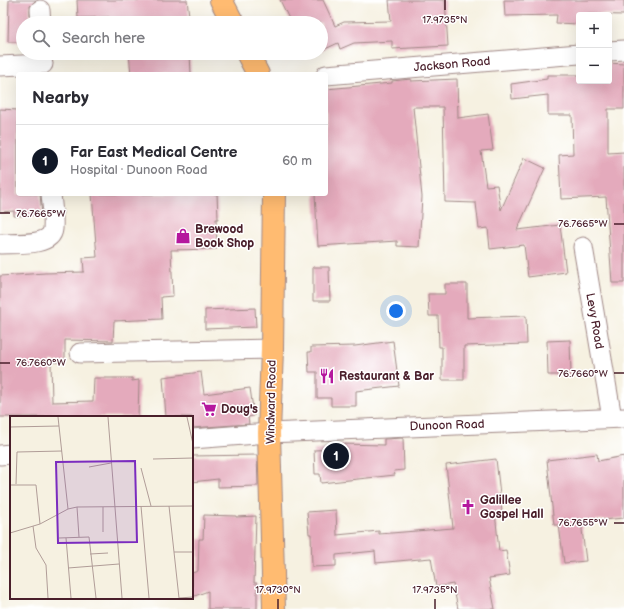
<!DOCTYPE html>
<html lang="en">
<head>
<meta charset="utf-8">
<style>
	body { margin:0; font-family:"Balsamiq Sans",sans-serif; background:#f7f7f7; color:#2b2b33 }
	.controls { position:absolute; right:12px; top:12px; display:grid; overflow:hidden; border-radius:4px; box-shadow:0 4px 16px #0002 }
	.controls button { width:36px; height:36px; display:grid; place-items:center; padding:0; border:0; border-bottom:1px solid #e1e1e2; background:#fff; color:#2b2b33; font:20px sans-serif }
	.you { position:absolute; left:396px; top:311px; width:14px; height:14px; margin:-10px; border:3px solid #fff; border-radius:50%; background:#1a73e8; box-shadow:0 0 0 6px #1a73e833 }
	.badge { display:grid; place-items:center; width:26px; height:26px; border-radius:50%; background:#111827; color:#fff; font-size:13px; font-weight:700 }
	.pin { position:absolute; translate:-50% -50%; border:2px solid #fff; box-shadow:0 1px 4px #0006 }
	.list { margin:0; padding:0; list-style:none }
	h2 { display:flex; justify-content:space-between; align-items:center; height:52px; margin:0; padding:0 16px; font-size:17px }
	h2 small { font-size:13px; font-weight:400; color:#7c7c81 }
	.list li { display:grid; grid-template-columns:26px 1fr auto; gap:12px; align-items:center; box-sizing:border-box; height:72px; padding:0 16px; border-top:1px solid #e1e1e2 }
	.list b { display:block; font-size:15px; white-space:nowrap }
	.list p { margin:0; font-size:13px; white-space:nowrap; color:#7c7c81 }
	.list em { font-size:13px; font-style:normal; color:#7c7c81 }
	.icon { flex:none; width:22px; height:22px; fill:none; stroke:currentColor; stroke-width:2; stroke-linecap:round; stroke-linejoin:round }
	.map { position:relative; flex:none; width:624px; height:609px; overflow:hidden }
	.search { position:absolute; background:#fff; box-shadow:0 4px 16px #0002; left:16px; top:16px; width:312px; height:44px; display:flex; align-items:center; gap:10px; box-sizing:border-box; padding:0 14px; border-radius:22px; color:#7c7c81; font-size:15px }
	.panel { position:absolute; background:#fff; box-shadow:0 4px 16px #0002; left:16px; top:72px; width:312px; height:124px; border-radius:4px }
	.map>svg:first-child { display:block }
	.building { fill:#e4aabc }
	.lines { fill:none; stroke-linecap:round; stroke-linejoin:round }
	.minor-casing { stroke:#a08886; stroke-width:21 }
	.major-casing { stroke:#a08886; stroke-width:24 }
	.minor { stroke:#fff; stroke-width:19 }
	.major { stroke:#ffbb71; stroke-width:22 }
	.ticks { fill:none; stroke:#4a1f2b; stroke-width:1.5 }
	.labels { text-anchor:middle; stroke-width:3; stroke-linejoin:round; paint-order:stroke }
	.street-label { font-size:12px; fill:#4a1f2b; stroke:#fff }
	.poi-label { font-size:12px; font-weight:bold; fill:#4a1f2b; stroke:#fff; text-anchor:start }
	.inset-road { fill:none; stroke:#b19d98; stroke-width:1 }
	.view { fill:#7b2cbf; fill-opacity:0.15; stroke:#7b2cbf; stroke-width:2 }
	.inset-edge { fill:none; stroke:#4a1f2b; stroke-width:2 }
	.ticks-label { font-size:10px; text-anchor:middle; fill:#4a1f2b; stroke:#fff; stroke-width:3; stroke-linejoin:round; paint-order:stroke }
</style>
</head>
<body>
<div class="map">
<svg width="624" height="609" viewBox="0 0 624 609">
	<rect width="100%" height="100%" fill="#fff"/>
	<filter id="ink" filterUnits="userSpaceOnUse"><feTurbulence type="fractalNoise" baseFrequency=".025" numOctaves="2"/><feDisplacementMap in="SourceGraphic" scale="8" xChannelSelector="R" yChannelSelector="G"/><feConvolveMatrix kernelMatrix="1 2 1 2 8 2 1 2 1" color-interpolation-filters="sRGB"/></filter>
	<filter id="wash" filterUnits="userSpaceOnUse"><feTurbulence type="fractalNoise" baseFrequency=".012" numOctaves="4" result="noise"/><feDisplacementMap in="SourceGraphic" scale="16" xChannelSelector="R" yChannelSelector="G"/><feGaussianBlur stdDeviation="0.9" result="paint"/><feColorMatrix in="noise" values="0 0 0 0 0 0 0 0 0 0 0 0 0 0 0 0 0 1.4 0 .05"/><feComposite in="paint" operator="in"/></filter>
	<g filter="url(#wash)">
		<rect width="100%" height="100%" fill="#f6f1e1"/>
		<g id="blocks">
			<!-- building -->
			<path class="building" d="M9 0H36L30 6V23H23V42H8Z
				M77 0H187L190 23H129V20H108L109 17 78 18Z
				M280 0H323L335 26 344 22 391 21 389 0H445L448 46 392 49V41L354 43 340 49 338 43 321 51V23H291Z
				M504 0H624V15L584 14 579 15V24L556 23 557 15 505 16Z
				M129 53H190L191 74H131Z
				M609 63 624 64V109H608V153L624 152V283H612L606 197 561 199 559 155 573 154 572 115H548V95L512 99 511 84 547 79V75H579V81H609Z
				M411 79V81L457 79 458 118 488 114 493 150 481 151 486 186 497 185 501 210 524 158 545 168 517 230 560 225 566 272 528 277 524 245 490 249 488 228 479 229 476 203 445 202 443 107H413L422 197 419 247 397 246V241L318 246 315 194H326V89L392 83V81Z
				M0 109 18 110V194H40L42 215 14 216V211L0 212Z
				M92 194H217L218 219H216L217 249 171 250 173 296 161 297 162 319 114 321 113 341 65 340V363L51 362 52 402 93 401 94 378H132V381L139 380 138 417H0V276L45 273 84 272 83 258 97 257Z
				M313 267H329L330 301H313Z
				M445 284H467V318L526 316 527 344 464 346V380H442V347H439L438 316H429L428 294H445Z
				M255 308 256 327 205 329V310Z
				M570 340 571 375H548L547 341Z
				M393 341 399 386 356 391V406H331V398H317V372H309L308 352H311V347L355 346Z
				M201 372 204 394 250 388 254 416 248 417 249 424 192 428V417H166L163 377Z
				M403 438 404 470 394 471 395 475 321 483 320 474H315L314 450 340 449V444L384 445V439Z
				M597 454 598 461 624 456V518L581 522 586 561 564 563 559 525H554L547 460Z
				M257 455 258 486 218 487V479L192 482V456Z
				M496 459 502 512H495L499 551 506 550 510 575 489 578 495 609H458L453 584 436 587 431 558 376 563 375 551 336 555V566L312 567 311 534H309L307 512 336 510 337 535 379 531V534L453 528 446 465Z
				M204 515 236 516V517L256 516 254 583H257V609H208V591L192 597V573L198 571 199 539H203Z"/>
		</g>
	</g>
	<g filter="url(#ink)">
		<use href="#blocks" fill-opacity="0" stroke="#a08886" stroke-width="1"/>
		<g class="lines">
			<!-- minor casing -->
			<g class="minor-casing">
				<path id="minor" d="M40 10 41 23
					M609 51 624 50
					M0 66 43 64
					M326 75 579 54
					M0 244C14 243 51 247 53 229 54 218 52 205 51 194
					M583 247 612 418
					M80 353 272 349
					M192 439 269 433 624 418
					M0 455 11 454"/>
			</g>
			<!-- major casing -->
			<g class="major-casing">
				<path id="major" d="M221 0 233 23
					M247 53 258 74
					M274 609 269 433 272 349 274 194"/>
			</g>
			<!-- minor -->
			<use href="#minor" class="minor"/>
			<!-- major -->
			<use href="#major" class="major"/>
		</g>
	</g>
	<!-- ticks -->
	<path class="ticks" d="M445 10V0M0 213H10M614 224H624M0 363H10M614 373H624M614 523H624M278 609V599M435 609V599"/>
	<!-- icons -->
	<defs>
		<g id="shop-bare" transform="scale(1.2)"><path d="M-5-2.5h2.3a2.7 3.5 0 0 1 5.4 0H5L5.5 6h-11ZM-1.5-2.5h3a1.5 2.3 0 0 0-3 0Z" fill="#b5179e" stroke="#fff" stroke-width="2.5" paint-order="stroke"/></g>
		<g id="restaurant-bare" transform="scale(1.2)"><path d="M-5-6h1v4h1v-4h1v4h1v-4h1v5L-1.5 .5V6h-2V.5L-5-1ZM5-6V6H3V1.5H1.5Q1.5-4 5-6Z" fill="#b5179e" stroke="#fff" stroke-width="2.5" paint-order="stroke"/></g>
		<g id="supermarket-bare" transform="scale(1.2)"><path d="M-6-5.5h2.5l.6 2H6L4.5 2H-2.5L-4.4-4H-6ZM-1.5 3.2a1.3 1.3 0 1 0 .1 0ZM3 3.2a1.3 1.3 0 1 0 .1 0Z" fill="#b5179e" stroke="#fff" stroke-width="2.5" paint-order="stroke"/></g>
		<g id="church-bare" transform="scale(1.2)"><path d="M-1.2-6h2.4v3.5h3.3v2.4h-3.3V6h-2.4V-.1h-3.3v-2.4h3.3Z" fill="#b5179e" stroke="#fff" stroke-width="2.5" paint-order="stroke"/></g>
	</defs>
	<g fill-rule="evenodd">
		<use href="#shop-bare" x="183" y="236"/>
		<use href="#restaurant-bare" x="327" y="376"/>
		<use href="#supermarket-bare" x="209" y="409"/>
		<use href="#church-bare" x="468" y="507"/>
	</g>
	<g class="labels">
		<!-- street labels -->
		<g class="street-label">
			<text transform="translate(452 64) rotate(-5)" y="4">Jackson Road</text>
			<text transform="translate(595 321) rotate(80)" y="4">Levy Road</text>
			<text transform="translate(271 402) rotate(-89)" y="4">Windward Road</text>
			<text transform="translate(447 425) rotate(-2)" y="4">Dunoon Road</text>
		</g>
		<!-- poi labels -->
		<g class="poi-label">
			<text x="195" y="233">Brewood<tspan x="195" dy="14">Book Shop</tspan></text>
			<text x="339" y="380">Restaurant &amp; Bar</text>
			<text x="221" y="413">Doug's</text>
			<text x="480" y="504">Galillee<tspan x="480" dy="14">Gospel Hall</tspan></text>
		</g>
	</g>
	<!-- overview -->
	<g transform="translate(10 416)">
		<rect width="183" height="183" fill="#f6f1e1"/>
		<path class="inset-road" d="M48 1 58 93M98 1 112 182M177 1 183 28M0 11 49 10M143 43 183 42M79 51 101 47M131 52 141 90M6 68 7 36 52 35M0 69H26L30 108M131 90 139 182M159 90 169 182M67 91 69 121M93 91V116M23 110 26 132 36 149 38 182M0 117 30 108 58 93 67 91 183 90M49 122 79 121 86 182M56 122 61 182M164 136H183M80 138 98 137M58 152 109 148M169 182 183 181"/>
		<path class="view" d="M125 45 127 126 48 127 46 46Z"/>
		<rect width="183" height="183" class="inset-edge"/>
	</g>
	<g class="ticks-label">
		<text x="445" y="23">17.9735°N</text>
		<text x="41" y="217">76.7665°W</text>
		<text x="583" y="227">76.7665°W</text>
		<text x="41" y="366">76.7660°W</text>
		<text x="583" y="377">76.7660°W</text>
		<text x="583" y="526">76.7655°W</text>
		<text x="278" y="593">17.9730°N</text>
		<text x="435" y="593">17.9735°N</text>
	</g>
</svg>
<div class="controls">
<button>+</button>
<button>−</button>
</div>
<div class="you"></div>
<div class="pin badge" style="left:336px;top:456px">1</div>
<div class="search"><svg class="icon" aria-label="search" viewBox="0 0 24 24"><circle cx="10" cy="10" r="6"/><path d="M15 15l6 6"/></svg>Search here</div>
<section class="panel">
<h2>Nearby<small></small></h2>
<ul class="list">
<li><span class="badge">1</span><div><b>Far East Medical Centre</b><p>Hospital · Dunoon Road</p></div><em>60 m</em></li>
</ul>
</section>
</div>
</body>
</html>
